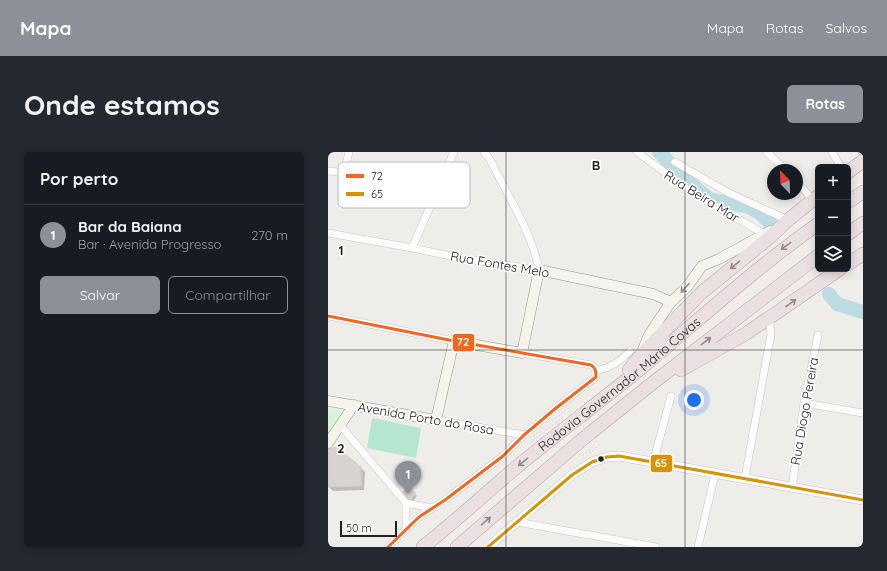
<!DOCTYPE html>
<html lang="pt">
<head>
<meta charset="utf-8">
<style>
	body { margin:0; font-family:Quicksand,sans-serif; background:#242831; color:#f1f3f6 }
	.controls { position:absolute; right:12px; top:12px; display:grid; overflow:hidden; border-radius:6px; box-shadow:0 2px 10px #0003 }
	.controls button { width:36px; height:36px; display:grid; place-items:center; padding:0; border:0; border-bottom:1px solid #363941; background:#171b24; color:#f1f3f6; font:20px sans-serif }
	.compass { position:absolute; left:439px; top:12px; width:36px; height:36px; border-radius:50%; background:#171b24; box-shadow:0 2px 10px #0003; rotate:337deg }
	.scale { position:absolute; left:12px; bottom:10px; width:57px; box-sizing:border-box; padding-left:4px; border:2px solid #212121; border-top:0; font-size:11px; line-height:14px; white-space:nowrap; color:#212121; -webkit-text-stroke:3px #fff; paint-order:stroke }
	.you { position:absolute; left:366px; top:248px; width:14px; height:14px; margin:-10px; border:3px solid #fff; border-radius:50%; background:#1a73e8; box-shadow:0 0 0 6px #1a73e833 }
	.badge { display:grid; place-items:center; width:26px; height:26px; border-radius:50%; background:#8c9099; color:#fff; font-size:13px; font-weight:700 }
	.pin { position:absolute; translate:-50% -33px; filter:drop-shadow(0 1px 2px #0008) }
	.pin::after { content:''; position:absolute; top:21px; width:14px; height:12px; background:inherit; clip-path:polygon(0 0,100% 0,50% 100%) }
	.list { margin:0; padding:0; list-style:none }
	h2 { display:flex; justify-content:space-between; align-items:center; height:52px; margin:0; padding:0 16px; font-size:17px }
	h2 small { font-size:13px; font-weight:400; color:#9ea1a6 }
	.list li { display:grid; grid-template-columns:26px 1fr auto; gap:12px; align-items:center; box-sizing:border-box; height:60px; padding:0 16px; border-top:1px solid #363941 }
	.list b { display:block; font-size:15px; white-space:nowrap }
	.list p { margin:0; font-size:13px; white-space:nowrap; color:#9ea1a6 }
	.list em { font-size:13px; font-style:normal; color:#9ea1a6 }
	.actions { display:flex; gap:8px; padding:12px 16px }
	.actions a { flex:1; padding:9px 0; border:1px solid #8c9099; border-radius:6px; text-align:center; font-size:14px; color:#8c9099 }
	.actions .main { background:#8c9099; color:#fff }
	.icon { flex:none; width:22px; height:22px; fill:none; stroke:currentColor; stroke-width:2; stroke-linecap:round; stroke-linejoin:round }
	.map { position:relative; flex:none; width:535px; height:395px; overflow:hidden; border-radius:6px }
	header { display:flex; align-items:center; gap:24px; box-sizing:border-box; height:56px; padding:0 20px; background:#8c9099; color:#fff }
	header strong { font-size:19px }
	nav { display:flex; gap:22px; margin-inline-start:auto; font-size:14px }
	.intro { display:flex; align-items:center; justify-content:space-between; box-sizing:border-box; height:96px; padding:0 24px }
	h1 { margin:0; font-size:28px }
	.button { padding:10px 18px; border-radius:6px; background:#8c9099; color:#fff; font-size:14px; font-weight:700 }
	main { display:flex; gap:24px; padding:0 24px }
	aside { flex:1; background:#171b24; border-radius:6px; box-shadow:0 2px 10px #0003 }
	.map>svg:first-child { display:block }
	.park { fill:#d8f5d7 }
	.pitch { fill:#b4e6d0 }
	.shadow { fill:#0003 }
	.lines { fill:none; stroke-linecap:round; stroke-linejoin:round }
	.river { stroke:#bddbe2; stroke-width:14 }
	.building { fill:#d6d3d0; stroke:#d2ceca }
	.minor-casing { stroke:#c8c7c5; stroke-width:8 }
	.tertiary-casing { stroke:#c8c7c5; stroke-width:10 }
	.secondary-casing { stroke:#989980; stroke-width:11 }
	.motorway-casing { stroke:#c5a0ab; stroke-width:14 }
	.path { stroke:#ecdcdb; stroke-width:1.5; stroke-dasharray:2 2; stroke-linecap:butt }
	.minor { stroke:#fdfcfc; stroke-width:7 }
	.tertiary { stroke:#fdfcfc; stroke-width:9 }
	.secondary { stroke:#f4f4ec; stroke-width:10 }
	.motorway { stroke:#ebe0e1; stroke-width:13 }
	.path-bridge { stroke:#ecdcdb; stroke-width:1.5; stroke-dasharray:2 2; stroke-linecap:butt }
	.bus-1-casing { stroke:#fff; stroke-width:6 }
	.bus-2-casing { stroke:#fff; stroke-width:6 }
	.bus-1 { stroke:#f26522; stroke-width:3 }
	.bus-2 { stroke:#d79205; stroke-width:3 }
	.oneway { stroke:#908a8b }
	.oneway2 { stroke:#959591 }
	.grid { fill:none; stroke:#212121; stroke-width:1; stroke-opacity:0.55 }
	.bus-dot { fill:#212121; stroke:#fff; stroke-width:1.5 }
	.labels { text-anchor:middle; stroke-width:3.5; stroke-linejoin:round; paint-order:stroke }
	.street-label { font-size:13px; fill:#212121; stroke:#fff }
	.key { fill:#fff; stroke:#bcbcbc; stroke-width:1 }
	.key-label { font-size:11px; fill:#212121 }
	.grid-label { font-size:13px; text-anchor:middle; font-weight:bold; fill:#212121; stroke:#fff; stroke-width:3.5; stroke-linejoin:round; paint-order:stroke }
	.line-badge { stroke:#fff; stroke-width:1.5 }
	.badge-label { font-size:11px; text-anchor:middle; font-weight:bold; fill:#fff }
</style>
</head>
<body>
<header>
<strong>Mapa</strong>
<nav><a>Mapa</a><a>Rotas</a><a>Salvos</a></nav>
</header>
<div class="intro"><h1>Onde estamos</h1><a class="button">Rotas</a></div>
<main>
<aside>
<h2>Por perto<small></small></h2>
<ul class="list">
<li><span class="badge">1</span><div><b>Bar da Baiana</b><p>Bar · Avenida Progresso</p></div><em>270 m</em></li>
</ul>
<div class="actions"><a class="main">Salvar</a><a>Compartilhar</a></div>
</aside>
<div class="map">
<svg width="535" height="395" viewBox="0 0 535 395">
	<rect width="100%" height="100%" fill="#efede9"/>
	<!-- park -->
	<path class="park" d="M0 257 17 259 0 283Z"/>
	<!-- pitch -->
	<path class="pitch" d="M44 266 93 276 88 306 39 296Z"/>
	<!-- shadow -->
	<path class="shadow" d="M33 316 37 320 36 338 5 339 1 335Z
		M81 336 89 344 83 351 74 342Z"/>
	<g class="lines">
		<!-- river -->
		<path class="river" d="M331 0 357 27 381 47 421 55 433 62 442 71
			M501 142 509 152 535 160"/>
	</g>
	<!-- building -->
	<path class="building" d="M8 295 33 315V334L0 335V297Z
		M81 334 88 342 80 350 73 342Z"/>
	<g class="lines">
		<!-- minor casing -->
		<g class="minor-casing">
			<path id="minor" d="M309 0 363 40 438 83
				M439 0 457 18
				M504 0 513 15
				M347 10 399 40 460 68
				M0 19 11 20 17 17 21 0
				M469 30 485 48
				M0 81 84 96 137 107 211 118C205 86 188 58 173 29 168 20 164 8 156 0
				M84 96 126 0
				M0 164 126 189
				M268 219C282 216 293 209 302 199
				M476 251 535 261
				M108 268 196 283
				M12 273 78 351V376
				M325 311 343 244
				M417 326 443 182 442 172 440 168
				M464 336 476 251 490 183
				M78 351 104 356
				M189 370 328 395
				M60 395 91 365 117 348 175 304 196 283 228 256 268 225C268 220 268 216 263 213L194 201
				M370 395 387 322"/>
		</g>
		<!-- tertiary casing -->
		<g class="tertiary-casing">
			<path id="tertiary" d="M160 395 244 323 264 310 279 305 291 304 535 348"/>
		</g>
		<!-- secondary casing -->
		<g class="secondary-casing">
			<path id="secondary" d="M314 200 321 183 332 166 343 150 359 135 374 114 391 107 442 79
				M0 249 108 268 126 189 194 201 211 118 325 142 343 150
				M0 291 26 253"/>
		</g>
		<!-- motorway casing -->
		<g class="motorway-casing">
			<g id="motorway">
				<path d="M520 20 535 9"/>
				<path d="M520 50 535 40"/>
				<path d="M520 82 535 71"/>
				<path d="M520 112 535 102"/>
				<path d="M301 218 312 204 373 141 441 86 460 68 490 44"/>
				<path d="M353 218 419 181 512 117"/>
				<path id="s1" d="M95 395C126 370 155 344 185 318 228 282 273 249 317 213 374 165 429 115 490 72"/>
				<path d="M129 395 256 286 326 230 490 104"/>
			</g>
		</g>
		<!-- path -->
		<path class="path" d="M305 194 310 187"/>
		<!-- minor -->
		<use href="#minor" class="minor"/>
		<!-- tertiary -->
		<use href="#tertiary" class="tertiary"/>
		<!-- secondary -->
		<use href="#secondary" class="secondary"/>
		<!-- motorway -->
		<use href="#motorway" class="motorway"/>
		<!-- path-bridge -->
		<path class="path-bridge" d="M235 265 203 290 202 287 240 256 271 293 256 306 254 304 267 293"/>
		<!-- bus-1 casing -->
		<g class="bus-1-casing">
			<path id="bus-1" d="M0 164 126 189 263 213C268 216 268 220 268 225L228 256 196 283 175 304 117 348 91 365 60 395"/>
		</g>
		<!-- bus-2 casing -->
		<g class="bus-2-casing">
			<path id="bus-2" d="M160 395 244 323 264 310 279 305 291 304 535 348"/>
		</g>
		<!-- bus-1 -->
		<use href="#bus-1" class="bus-1"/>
		<!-- bus-2 -->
		<use href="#bus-2" class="bus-2"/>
	</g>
	<!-- one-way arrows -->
	<defs><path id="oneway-shaft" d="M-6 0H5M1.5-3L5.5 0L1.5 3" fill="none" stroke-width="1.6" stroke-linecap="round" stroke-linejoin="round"/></defs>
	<g class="oneway">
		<use href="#oneway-shaft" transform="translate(458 94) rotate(144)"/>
		<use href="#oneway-shaft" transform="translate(407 113) rotate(141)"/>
		<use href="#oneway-shaft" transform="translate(463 151) rotate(-35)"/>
		<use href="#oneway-shaft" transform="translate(378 189) rotate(-38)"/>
		<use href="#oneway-shaft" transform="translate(195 310) rotate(141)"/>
		<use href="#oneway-shaft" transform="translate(158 369) rotate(-41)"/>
	</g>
	<use class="oneway2" href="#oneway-shaft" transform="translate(357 136) rotate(133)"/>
	<!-- grid -->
	<path class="grid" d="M178 0V395M357 0V395M0 198H535"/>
	<!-- markers -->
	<circle class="bus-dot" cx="273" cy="307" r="3.5"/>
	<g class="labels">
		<!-- street labels -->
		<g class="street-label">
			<text transform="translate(374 44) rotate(32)" y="5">Rua Beira Mar</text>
			<text transform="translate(172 112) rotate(10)" y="5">Rua Fontes Melo</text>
			<text dy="5" stroke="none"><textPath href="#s1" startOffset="255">Rodovia Governador Mário Covas</textPath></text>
			<text transform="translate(476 259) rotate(-80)" y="5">Rua Diogo Pereira</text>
			<text transform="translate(98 266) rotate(10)" y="5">Avenida Porto do Rosa</text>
		</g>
	</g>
	<!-- legend -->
	<rect x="10" y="10" width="132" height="46" rx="6" class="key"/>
	<rect x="18" y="22" width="18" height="4" fill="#f26522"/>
	<rect x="18" y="40" width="18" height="4" fill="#d79205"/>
	<g class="key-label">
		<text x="43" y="28">72</text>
		<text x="43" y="46">65</text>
	</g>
	<g class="grid-label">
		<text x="268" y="18">B</text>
		<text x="13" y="103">1</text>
		<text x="13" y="301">2</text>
	</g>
	<g class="line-badge">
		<rect x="124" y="181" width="23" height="19" rx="4" fill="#f26522"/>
		<rect x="322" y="302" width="23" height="19" rx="4" fill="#d79205"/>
	</g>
	<g class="badge-label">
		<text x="135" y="194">72</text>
		<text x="333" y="315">65</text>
	</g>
</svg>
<div class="controls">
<button>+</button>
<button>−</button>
<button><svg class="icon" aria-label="layers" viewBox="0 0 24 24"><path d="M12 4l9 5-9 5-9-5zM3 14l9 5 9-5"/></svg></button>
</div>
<svg class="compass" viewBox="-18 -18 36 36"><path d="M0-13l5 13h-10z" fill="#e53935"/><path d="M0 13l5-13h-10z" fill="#9ea1a6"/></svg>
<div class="scale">50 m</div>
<div class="you"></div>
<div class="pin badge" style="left:80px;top:342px">1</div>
</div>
</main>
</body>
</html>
